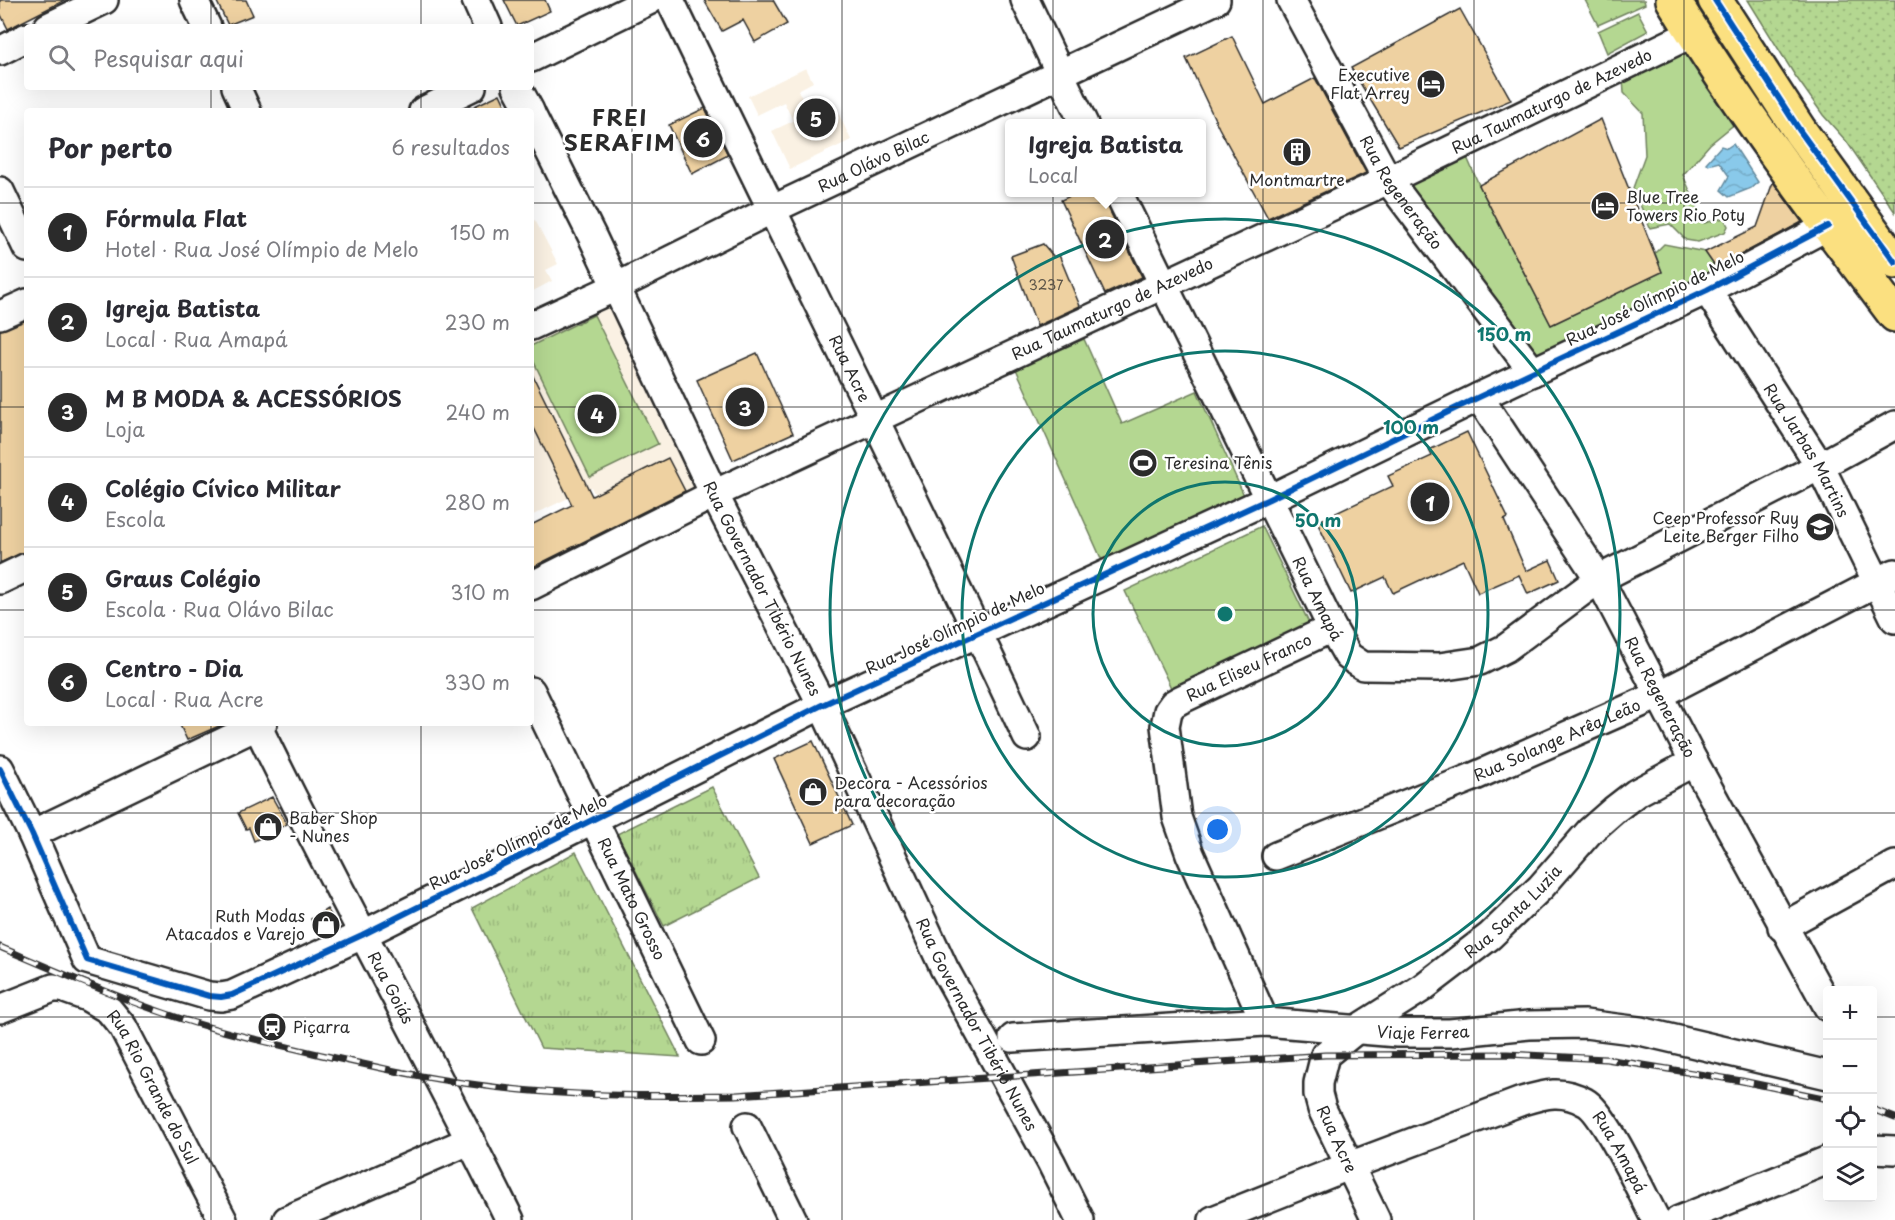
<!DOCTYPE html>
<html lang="pt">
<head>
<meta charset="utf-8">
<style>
	body { margin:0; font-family:"Playpen Sans",sans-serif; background:#f2f2f3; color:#2b2b33 }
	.controls { position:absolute; right:18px; bottom:18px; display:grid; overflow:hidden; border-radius:6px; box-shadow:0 6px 24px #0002 }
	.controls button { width:54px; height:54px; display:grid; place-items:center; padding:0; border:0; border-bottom:2px solid #e1e1e2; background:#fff; color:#2b2b33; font:30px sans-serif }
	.you { position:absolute; left:1218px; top:830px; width:21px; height:21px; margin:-15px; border:4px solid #fff; border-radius:50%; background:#1a73e8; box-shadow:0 0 0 9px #1a73e833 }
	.badge { display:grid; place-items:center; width:39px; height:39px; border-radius:50%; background:#2b2b2b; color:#fff; font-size:20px; font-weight:700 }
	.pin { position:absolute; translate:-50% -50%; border:3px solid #fff; box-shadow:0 2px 6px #0006 }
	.popup { position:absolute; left:1005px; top:119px; width:201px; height:78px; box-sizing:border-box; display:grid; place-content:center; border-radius:6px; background:#fff; filter:drop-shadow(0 2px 4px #0005); font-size:20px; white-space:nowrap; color:#7c7c81 }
	.popup b { font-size:22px; color:#2b2b33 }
	.popup::after { content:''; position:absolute; left:50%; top:100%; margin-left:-12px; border:12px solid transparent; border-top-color:#fff }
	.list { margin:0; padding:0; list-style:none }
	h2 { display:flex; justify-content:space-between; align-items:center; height:78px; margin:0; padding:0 24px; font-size:26px }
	h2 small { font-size:20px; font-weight:400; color:#7c7c81 }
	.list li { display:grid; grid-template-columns:39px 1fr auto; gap:18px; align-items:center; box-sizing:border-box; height:90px; padding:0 24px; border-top:2px solid #e1e1e2 }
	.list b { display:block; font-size:22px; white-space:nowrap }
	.list p { margin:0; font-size:20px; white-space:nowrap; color:#7c7c81 }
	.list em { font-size:20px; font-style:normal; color:#7c7c81 }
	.icon { flex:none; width:33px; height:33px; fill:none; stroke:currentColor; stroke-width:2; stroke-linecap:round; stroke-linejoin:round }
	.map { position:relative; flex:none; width:1895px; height:1220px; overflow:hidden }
	.search { position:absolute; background:#fff; box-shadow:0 6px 24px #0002; left:24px; top:24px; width:510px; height:66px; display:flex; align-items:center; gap:15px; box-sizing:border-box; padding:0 21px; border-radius:6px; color:#7c7c81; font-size:22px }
	.panel { position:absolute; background:#fff; box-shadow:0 6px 24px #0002; left:24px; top:108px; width:510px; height:618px; border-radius:6px }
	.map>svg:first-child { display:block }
	.built { fill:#faf1e3 }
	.grass { fill:url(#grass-tufts); stroke:#70815e; stroke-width:1.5 }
	.park { fill:url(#park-dots); stroke:#70815e; stroke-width:1.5 }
	.garden { fill:#b4d791; stroke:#70815e; stroke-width:1.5 }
	.water { fill:url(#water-waves); stroke:#638a9e; stroke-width:1.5 }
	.building { fill:#eed1a1; stroke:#2b2b2b; stroke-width:1.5 }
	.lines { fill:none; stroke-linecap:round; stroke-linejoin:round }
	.minor-casing { stroke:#2b2b2b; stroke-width:32 }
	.major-casing { stroke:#2b2b2b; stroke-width:38 }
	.minor { stroke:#fff; stroke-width:27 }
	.major { stroke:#fbe080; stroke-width:33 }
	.rail-casing { stroke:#2b2b2b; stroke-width:7 }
	.rail { stroke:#fff; stroke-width:4.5; stroke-dasharray:14; stroke-linecap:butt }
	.cycleway-casing { stroke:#fff; stroke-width:10 }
	.cycleway { stroke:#0057b8; stroke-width:6 }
	.grid { fill:none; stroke:#2b2b2b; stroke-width:1.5; stroke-opacity:0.55 }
	.ring { fill:none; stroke:#0f766e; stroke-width:3 }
	.labels { text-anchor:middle; stroke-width:5; stroke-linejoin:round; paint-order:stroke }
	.number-label { font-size:14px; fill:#5c5448 }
	.poi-label { font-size:16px; fill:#2b2b2b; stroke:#fff; text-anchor:start }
	.street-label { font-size:16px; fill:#2b2b2b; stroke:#fff }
	.district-label { font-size:22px; font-weight:bold; letter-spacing:1.5px; fill:#2b2b2b; stroke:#fff }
	.centre { fill:#0f766e; stroke:#fff; stroke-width:3 }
	.ring-label { font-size:18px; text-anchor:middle; font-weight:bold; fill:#0f766e; stroke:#fff; stroke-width:5; stroke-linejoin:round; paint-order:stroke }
</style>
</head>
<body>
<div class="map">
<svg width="1895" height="1220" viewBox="0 0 1895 1220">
	<defs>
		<pattern id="grass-tufts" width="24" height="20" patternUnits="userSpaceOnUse" patternTransform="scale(1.5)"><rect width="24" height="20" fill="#b4d791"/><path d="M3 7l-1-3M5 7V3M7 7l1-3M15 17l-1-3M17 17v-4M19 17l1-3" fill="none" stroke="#9bb97d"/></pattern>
		<pattern id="park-dots" width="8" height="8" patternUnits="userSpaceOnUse" patternTransform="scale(1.5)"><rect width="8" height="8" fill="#b4d791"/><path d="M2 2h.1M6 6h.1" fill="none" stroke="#9bb97d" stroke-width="1.8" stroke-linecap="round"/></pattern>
		<pattern id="water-waves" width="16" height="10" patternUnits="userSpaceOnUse" patternTransform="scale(1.5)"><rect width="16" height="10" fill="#89c9ea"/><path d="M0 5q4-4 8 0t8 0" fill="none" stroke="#76adc9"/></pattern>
	</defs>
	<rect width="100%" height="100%" fill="#fff"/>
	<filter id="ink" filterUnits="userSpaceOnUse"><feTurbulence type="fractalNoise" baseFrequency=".0167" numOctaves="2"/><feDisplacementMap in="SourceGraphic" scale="12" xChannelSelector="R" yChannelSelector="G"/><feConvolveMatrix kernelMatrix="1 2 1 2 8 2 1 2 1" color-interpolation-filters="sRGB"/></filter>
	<g filter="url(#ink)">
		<!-- built -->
		<path class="built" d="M806 68 813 82 798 90 810 115 834 104 851 140 790 169 772 131 793 121 784 102 757 115 748 96Z
			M535 220 558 264 546 270 552 281 531 292V222Z
			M608 305 702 493 615 535 591 487 531 516V341Z"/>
		<!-- grass -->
		<path class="grass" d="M712 787 759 878 664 926 617 834Z
			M576 852 680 1057 541 1048 472 908Z"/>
		<!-- park -->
		<path class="park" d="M1748 0H1895V212L1847 142 1823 115 1794 74Z"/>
		<!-- garden -->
		<path class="garden" d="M1585 0H1644L1645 4 1598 25Z
			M1638 12 1648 31 1607 53 1598 31Z
			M1685 47 1737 122 1710 144 1683 175 1704 223 1724 218 1728 226 1725 232 1698 242 1686 240 1670 224 1650 228 1633 188 1645 155 1643 113 1624 93 1623 78Z
			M1466 155 1479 185 1551 325 1662 272 1655 253 1664 244 1705 252 1718 271 1534 363 1400 187Z
			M594 315 658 444 590 477 531 356V346Z
			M1084 339 1122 424 1197 391 1247 502 1104 565 1016 369Z
			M1262 526 1311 627 1173 692 1125 591Z"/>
		<!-- water -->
		<path class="water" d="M1733 144 1758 182 1751 188 1729 197 1721 190 1729 176 1719 162 1708 165 1706 163 1721 146 1727 148Z"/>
		<!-- building -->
		<path class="building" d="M0 0H65L8 29 0 13Z
			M216 0H246L253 15 228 25Z
			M504 0H545L550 11 517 26Z
			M704 0H773L787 24 755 42 743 20 722 31Z
			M1460 9 1511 100 1399 147 1351 68Z
			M1232 36 1265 104 1315 78 1366 173 1268 218 1219 128 1186 58Z
			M500 94 508 111H464Z
			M705 108 728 155 692 174 669 125Z
			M1601 119 1662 272 1551 325 1479 185Z
			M1773 182 1802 222 1716 268 1705 252 1757 227Z
			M1079 192H1103L1104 199 1142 277 1105 294 1061 200Z
			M1043 244 1054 257 1059 255 1080 306 1037 326 1011 256Z
			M27 320V551L0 563V330Z
			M757 353 793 433 733 460 697 380Z
			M531 372 592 496 668 458 685 491 531 568V525L572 505 531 422Z
			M1467 432 1508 518 1504 520 1526 571 1550 560 1559 580 1528 594 1519 575 1478 593 1463 560 1393 593 1385 577 1351 593 1317 522 1393 486 1388 476 1432 456 1429 450Z
			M179 723H226L187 740Z
			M813 741 852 825 813 843 774 759Z
			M272 797 287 824 254 841 249 828 246 829 238 813Z
			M327 909 339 928 321 937 311 919Z"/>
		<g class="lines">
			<!-- minor casing -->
			<g class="minor-casing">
				<g id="minor">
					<path d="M194 0 207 27"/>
					<path d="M476 0 488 27"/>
					<path id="s1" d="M670 0C788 246 912 490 1027 737"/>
					<path d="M1025 0 1084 124"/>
					<path id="s2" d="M1291 0 1388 180 1533 372"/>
					<path d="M48 27 104 0"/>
					<path d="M0 51 27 37"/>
					<path d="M531 58 650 0"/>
					<path d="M236 87 247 111"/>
					<path d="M517 87 530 111"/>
					<path d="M423 111 472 87"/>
					<path id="s3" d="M531 114 592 236 714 494 822 705 944 968 1051 1162 1080 1220"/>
					<path d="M0 191 27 248"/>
					<path id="s4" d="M1118 192 1332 628 1348 656 1363 666 1439 667 1480 661 1506 648 1599 579 1820 466 1895 425"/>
					<path id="s5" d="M1707 290 1820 466 1895 619"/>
					<path d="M0 315 27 303"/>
					<path id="s6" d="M531 326 616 287 771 210 1216 0"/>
					<path id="s7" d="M1479 397 1599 579 1694 762 1828 1007"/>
					<path d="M0 580 27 567"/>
					<path id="s8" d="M531 586 714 494 1388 180 1693 33"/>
					<path id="s9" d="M531 691 701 1041"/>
					<path id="s10" d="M256 723C337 891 428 1053 510 1220"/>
					<path d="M0 769 32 834 87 960 209 996 221 997 232 995 362 935 822 705 1269 499 1479 397 1707 290 1828 226"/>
					<path d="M32 834 263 723"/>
					<path id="s11" d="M1276 856 1473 777 1659 695 1895 573"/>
					<path d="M1782 927 1895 865"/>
					<path id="s12" d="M0 1009 53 988H62L87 997 109 1010 123 1027 223 1220"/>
					<path id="s13" d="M1265 1022 1190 854 1177 817 1165 726 1168 711 1173 704 1180 700 1332 628"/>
					<path id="s14" d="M1013 1038 1265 1022 1397 1033H1450L1529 1025 1585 1024 1640 1031 1828 1075"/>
					<path d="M747 1126 793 1220"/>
					<path d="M1872 1149 1895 1150"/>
					<path d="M287 1220 471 1140"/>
					<path id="s15" d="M1213 1220 1349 1166 1522 1101C1545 1094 1562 1089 1585 1102 1605 1112 1643 1196 1656 1220"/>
					<path id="s16" d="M1376 1220 1322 1109 1318 1094V1083L1325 1055 1357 1029 1422 988 1490 936 1541 887 1590 831 1614 810 1636 793 1694 762"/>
					<path d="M1679 1220 1828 1160"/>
				</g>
			</g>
			<!-- major casing -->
			<g class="major-casing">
				<path id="major" d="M1673 0C1740 110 1818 213 1895 315
					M1715 0 1800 131 1895 262"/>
			</g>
			<!-- minor -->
			<use href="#minor" class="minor"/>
			<!-- major -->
			<use href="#major" class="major"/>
			<!-- rail casing -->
			<g class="rail-casing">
				<path id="rail" d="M0 947C54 970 108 994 164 1013 212 1030 263 1041 313 1053 367 1065 422 1078 478 1085 563 1097 650 1096 736 1095L1325 1055 1507 1054 1606 1059 1742 1081 1828 1099
					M1872 1109 1895 1118"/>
			</g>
			<!-- rail -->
			<use href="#rail" class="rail"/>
			<!-- cycleway casing -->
			<g class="cycleway-casing">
				<path id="cycleway" d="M1715 0 1800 131 1895 262
					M0 769 32 834 87 960 209 996 221 997 232 995 362 935 822 705 1269 499 1479 397 1707 290 1828 226"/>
			</g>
			<!-- cycleway -->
			<use href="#cycleway" class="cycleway"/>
		</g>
	</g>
	<!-- grid -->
	<path class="grid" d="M211 0V27M421 0V27M632 0V1220M842 0V1220M1053 0V1220M1263 0V1220M1474 0V1220M1684 0V1220M211 87V111M421 87V111M0 203H27M531 203H1895M0 407H27M531 407H1895M0 610H27M531 610H1895M211 723V1220M421 723V1220M0 813H1895M0 1017H1828M1872 1017H1895"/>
	<!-- distance rings -->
	<g class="ring">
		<circle cx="1225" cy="614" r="132"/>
		<circle cx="1225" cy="614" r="263"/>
		<circle cx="1225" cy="614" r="395"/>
	</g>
	<!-- icons -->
	<defs>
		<g id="hotel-disc" transform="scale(1.5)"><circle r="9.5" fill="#2b2b2b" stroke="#fff"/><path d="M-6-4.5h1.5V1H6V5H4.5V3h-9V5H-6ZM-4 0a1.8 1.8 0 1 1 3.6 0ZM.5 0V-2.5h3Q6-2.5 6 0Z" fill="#fff"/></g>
		<g id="building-disc" transform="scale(1.5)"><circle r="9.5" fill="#2b2b2b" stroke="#fff"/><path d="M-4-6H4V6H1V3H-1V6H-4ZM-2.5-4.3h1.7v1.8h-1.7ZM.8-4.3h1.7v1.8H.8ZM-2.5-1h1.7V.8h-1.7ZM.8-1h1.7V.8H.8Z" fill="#fff"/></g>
		<g id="stadium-disc" transform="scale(1.5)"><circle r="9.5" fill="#2b2b2b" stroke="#fff"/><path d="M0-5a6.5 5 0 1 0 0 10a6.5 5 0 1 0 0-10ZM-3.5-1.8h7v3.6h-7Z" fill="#fff"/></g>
		<g id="school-disc" transform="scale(1.5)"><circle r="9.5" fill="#2b2b2b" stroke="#fff"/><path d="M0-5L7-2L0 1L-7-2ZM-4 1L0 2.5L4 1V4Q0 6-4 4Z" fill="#fff"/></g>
		<g id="shop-disc" transform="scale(1.5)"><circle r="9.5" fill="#2b2b2b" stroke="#fff"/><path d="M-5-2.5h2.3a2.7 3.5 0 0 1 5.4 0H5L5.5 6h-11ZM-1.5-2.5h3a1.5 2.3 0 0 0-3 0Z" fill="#fff"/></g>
		<g id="station-disc" transform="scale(1.5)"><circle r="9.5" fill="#2b2b2b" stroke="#fff"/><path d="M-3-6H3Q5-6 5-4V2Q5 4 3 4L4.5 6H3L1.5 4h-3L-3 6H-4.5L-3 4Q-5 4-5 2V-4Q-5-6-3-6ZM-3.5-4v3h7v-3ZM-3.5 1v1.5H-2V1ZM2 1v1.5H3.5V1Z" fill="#fff"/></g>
	</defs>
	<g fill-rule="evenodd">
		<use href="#hotel-disc" x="1431" y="84"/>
		<use href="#building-disc" x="1297" y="152"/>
		<use href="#hotel-disc" x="1605" y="206"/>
		<use href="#stadium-disc" x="1143" y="463"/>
		<use href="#school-disc" x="1820" y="527"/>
		<use href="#shop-disc" x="813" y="792"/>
		<use href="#shop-disc" x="268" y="827"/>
		<use href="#shop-disc" x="326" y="925"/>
		<use href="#station-disc" x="272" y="1027"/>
	</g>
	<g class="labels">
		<!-- number labels -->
		<g class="number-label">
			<text x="1046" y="290">3237</text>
		</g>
		<!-- poi labels -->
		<g class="poi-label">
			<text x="1410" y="81" text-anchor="end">Executive<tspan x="1410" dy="18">Flat Arrey</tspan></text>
			<text x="1297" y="186" text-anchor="middle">Montmartre</text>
			<text x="1626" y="203">Blue Tree<tspan x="1626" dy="18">Towers Rio Poty</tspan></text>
			<text x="1164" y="469">Teresina Tênis</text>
			<text x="1799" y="524" text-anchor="end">Ceep Professor Ruy<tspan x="1799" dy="18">Leite Berger Filho</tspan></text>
			<text x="834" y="789">Decora - Acessórios<tspan x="834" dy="18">para decoração</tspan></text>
			<text x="289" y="824">Baber Shop<tspan x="289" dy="18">- Nunes</tspan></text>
			<text x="305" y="922" text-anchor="end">Ruth Modas<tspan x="305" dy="18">Atacados e Varejo</tspan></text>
			<text x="293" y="1033">Piçarra</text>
		</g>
		<!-- street labels -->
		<g class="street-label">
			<text dy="6" stroke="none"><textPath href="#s8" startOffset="1130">Rua Taumaturgo de Azevedo</textPath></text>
			<text dy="6" stroke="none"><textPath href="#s6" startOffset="380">Rua Olávo Bilac</textPath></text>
			<text dy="6" stroke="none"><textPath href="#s2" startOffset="222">Rua Regeneração</textPath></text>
			<text transform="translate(1655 298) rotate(-26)" y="6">Rua José Olímpio de Melo</text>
			<text dy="6" stroke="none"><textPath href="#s8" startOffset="644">Rua Taumaturgo de Azevedo</textPath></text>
			<text dy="6" stroke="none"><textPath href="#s1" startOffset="410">Rua Acre</textPath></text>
			<text dy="6" stroke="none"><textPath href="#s5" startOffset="189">Rua Jarbas Martins</textPath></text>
			<text dy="6" stroke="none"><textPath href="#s3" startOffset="528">Rua Governador Tibério Nunes</textPath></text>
			<text dy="6" stroke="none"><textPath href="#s4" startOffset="453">Rua Amapá</textPath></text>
			<text transform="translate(955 628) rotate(-25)" y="6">Rua José Olímpio de Melo</text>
			<text dy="6" stroke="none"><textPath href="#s13" startOffset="423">Rua Eliseu Franco</textPath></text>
			<text dy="6" stroke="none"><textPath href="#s7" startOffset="351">Rua Regeneração</textPath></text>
			<text dy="6" stroke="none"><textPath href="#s11" startOffset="304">Rua Solange Arêa Leão</textPath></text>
			<text transform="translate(518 842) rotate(-26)" y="6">Rua José Olímpio de Melo</text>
			<text dy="6" stroke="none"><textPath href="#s9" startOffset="231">Rua Mato Grosso</textPath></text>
			<text dy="6" stroke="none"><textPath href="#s16" startOffset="416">Rua Santa Luzia</textPath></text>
			<text dy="6" stroke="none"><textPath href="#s10" startOffset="297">Rua Goiás</textPath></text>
			<text dy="6" stroke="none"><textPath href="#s3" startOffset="1014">Rua Governador Tibério Nunes</textPath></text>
			<text dy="6" stroke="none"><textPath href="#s14" startOffset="411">Viaje Ferrea</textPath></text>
			<text dy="6" stroke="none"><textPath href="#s12" startOffset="207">Rua Rio Grande do Sul</textPath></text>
			<text transform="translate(1337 1139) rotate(65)" y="6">Rua Acre</text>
			<text dy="6" stroke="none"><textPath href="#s15" startOffset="458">Rua Amapá</textPath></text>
		</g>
		<!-- district labels -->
		<g class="district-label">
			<text x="620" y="126">FREI<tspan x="620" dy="25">SERAFIM</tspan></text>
		</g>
	</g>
	<circle cx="1225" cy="614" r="9" class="centre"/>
	<g class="ring-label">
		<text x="1504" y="341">150 m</text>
		<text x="1411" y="434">100 m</text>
		<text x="1318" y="527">50 m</text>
	</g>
</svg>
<div class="controls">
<button>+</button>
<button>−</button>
<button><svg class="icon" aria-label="locate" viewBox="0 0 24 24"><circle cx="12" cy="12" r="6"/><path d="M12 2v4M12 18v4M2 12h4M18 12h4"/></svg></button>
<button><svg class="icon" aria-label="layers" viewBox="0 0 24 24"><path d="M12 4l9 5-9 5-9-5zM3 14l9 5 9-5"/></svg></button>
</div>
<div class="you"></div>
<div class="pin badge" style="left:1430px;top:502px">1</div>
<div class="pin badge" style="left:1105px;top:239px">2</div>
<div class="popup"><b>Igreja Batista</b>Local</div>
<div class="pin badge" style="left:745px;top:407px">3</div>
<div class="pin badge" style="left:597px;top:414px">4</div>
<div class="pin badge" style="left:816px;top:118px">5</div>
<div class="pin badge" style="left:703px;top:138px">6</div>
<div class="search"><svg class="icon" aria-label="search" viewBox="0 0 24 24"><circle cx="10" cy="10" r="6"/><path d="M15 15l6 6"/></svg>Pesquisar aqui</div>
<section class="panel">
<h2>Por perto<small>6 resultados</small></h2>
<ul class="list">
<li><span class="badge">1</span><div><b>Fórmula Flat</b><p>Hotel · Rua José Olímpio de Melo</p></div><em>150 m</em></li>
<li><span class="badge">2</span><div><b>Igreja Batista</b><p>Local · Rua Amapá</p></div><em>230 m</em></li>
<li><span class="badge">3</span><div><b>M B MODA &amp; ACESSÓRIOS</b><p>Loja</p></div><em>240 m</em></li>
<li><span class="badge">4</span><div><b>Colégio Cívico Militar</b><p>Escola</p></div><em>280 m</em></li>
<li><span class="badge">5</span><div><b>Graus Colégio</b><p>Escola · Rua Olávo Bilac</p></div><em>310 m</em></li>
<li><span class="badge">6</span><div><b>Centro - Dia</b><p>Local · Rua Acre</p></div><em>330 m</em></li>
</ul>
</section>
</div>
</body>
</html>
